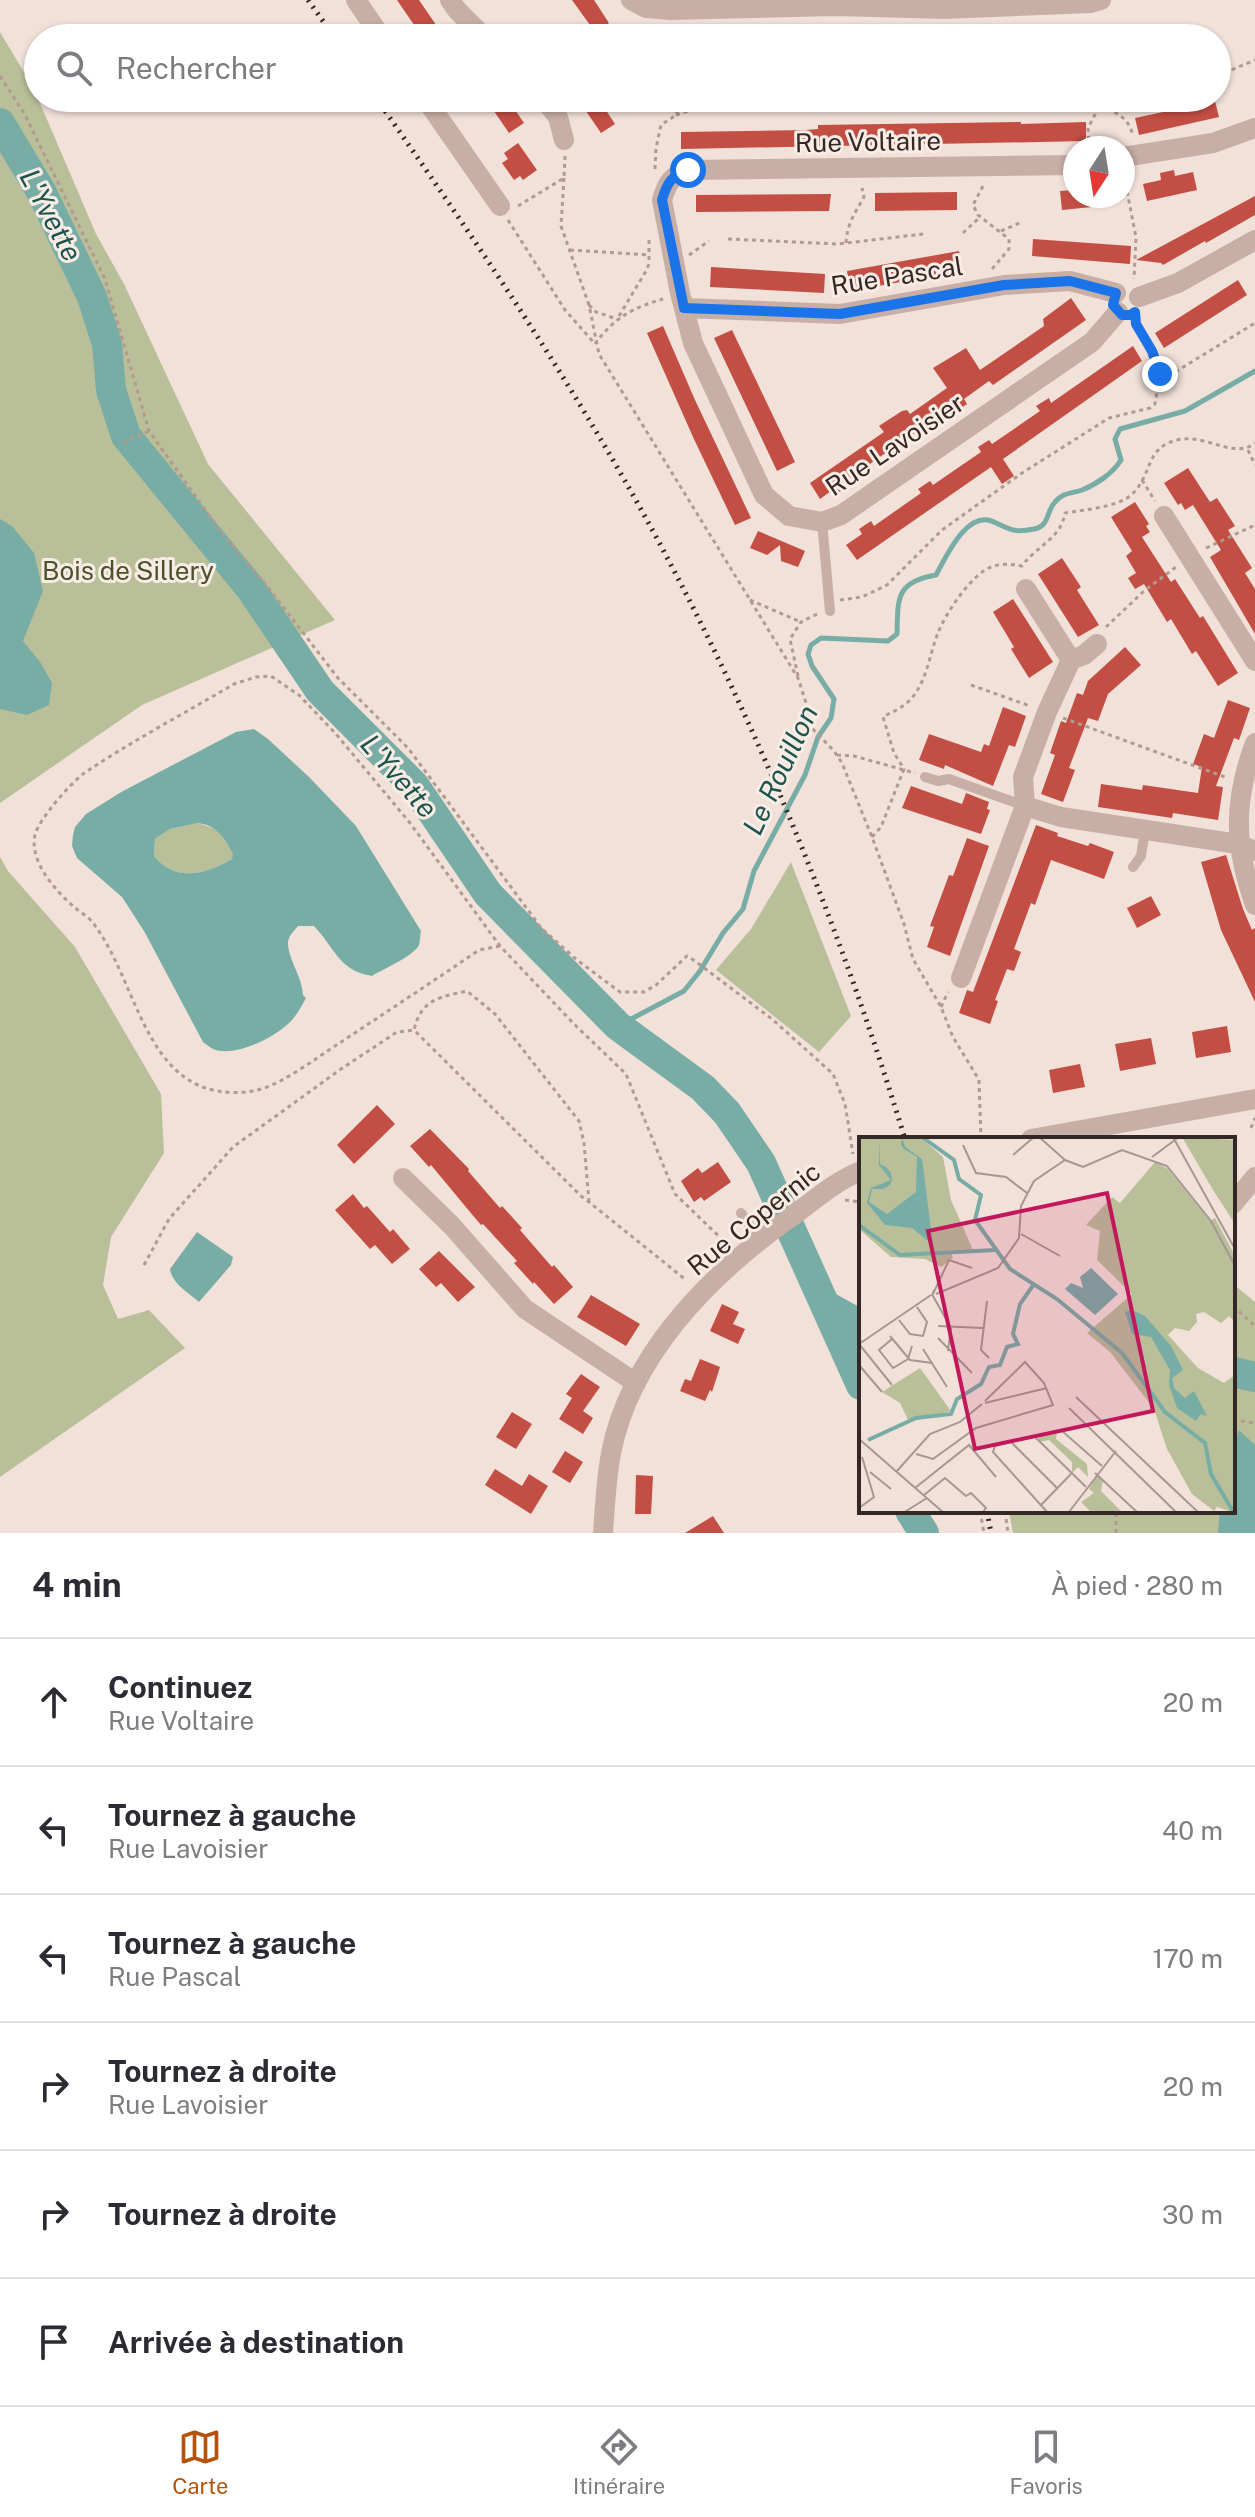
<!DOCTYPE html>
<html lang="fr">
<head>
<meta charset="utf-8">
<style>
	body { margin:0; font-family:"Public Sans",sans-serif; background:#f2f2f3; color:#2b2b33 }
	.compass { position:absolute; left:1063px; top:136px; width:72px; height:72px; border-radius:50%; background:#fff; box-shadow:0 2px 6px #0004; rotate:192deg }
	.stop { position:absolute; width:24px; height:24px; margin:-18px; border:6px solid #1a73e8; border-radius:50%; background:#fff }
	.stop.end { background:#1a73e8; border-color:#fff; box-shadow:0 2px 8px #0008 }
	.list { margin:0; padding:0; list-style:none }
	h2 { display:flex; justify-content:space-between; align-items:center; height:104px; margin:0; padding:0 32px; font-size:34px }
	h2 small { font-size:26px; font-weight:400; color:#7c7c81 }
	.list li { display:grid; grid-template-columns:52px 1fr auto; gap:24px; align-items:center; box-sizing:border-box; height:128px; padding:0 32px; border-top:2px solid #e1e1e2 }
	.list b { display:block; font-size:30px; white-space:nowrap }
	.list p { margin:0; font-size:26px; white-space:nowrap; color:#7c7c81 }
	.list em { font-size:26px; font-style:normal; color:#7c7c81 }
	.icon { flex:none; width:44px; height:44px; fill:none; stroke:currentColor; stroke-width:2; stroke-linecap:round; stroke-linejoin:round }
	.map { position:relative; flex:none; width:1255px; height:1533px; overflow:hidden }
	.search { position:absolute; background:#fff; box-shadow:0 2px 6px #0004; left:24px; right:24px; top:24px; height:88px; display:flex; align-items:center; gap:20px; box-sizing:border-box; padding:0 28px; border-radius:44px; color:#7c7c81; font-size:30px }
	.sheet { height:872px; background:#fff }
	nav { display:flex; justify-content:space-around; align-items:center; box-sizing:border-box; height:112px; border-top:2px solid #e1e1e2; background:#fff; font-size:22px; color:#7c7c81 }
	nav a { display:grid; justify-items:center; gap:4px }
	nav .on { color:#b45309 }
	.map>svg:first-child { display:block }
	.green { fill:#b9bf99 }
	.water { fill:#78ada6; fill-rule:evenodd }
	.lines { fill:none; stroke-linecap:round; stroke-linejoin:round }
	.stream { stroke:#78ada6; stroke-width:5 }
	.river { stroke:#78ada6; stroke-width:30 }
	.building { fill:#c34e44 }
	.path { stroke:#b4998f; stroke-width:3; stroke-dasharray:4 4; stroke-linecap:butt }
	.service { stroke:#c8afa5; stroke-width:10 }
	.minor { stroke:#c8afa5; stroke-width:20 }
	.tertiary { stroke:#c8afa5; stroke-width:20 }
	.rail { stroke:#342826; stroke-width:5; stroke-dasharray:2 6; stroke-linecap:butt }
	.route { stroke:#1a73e8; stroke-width:10 }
	.labels { text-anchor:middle; stroke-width:6; stroke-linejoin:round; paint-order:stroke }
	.street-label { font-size:26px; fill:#342826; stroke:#f8ece5 }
	.park-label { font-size:26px; fill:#4a522b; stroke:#f8ece5 }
	.water-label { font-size:28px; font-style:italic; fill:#1d544f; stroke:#f8ece5 }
	.inset-river { fill:none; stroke:#78ada6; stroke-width:4 }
	.inset-road { fill:none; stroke:#a59791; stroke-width:2 }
	.view { fill:#c2185b; fill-opacity:0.15; stroke:#c2185b; stroke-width:4 }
	.inset-edge { fill:none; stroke:#342826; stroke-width:4 }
</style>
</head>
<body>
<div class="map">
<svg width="1255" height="1533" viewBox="0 0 1255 1533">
	<rect width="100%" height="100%" fill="#f1e1d9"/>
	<!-- green -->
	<path class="green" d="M0 32 34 89 96 234 124 284 208 464 335 620 142 705 0 803Z
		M198 823 218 830 234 855 232 859C206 874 176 883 154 856L155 839 170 829Z
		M0 857 8 871 75 947 161 1094 164 1153 111 1237 103 1285 118 1319 149 1310 185 1348 0 1477Z
		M791 862 851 1016 819 1052 716 970 751 929Z
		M1233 1284 1255 1302V1533H1013L1009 1511H1233Z"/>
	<!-- water -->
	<path class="water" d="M0 519 12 526 34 553 43 591 23 641 40 662 52 683 49 705 27 715 0 709Z
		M254 729 268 739 309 777 356 826 421 931C420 935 420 942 419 945 414 956 383 969 372 976 339 971 335 948 314 926H298C294 931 288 936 288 943 288 959 302 976 303 995L306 998C301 1007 296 1017 288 1024 273 1038 234 1058 213 1049 209 1047 206 1044 203 1042L144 931 122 897 77 858 72 846 73 835 75 827 86 814 123 791 236 732ZM198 823C218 826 224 838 233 854L232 859C206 874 176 883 154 856L155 839 170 829Z
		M197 1232 233 1257 231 1265 199 1302C189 1293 172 1284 170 1269Z
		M1239 1430 1255 1445V1533H1218L1220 1511H1233V1447Z"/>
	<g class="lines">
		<!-- stream -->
		<path class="stream" d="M618 1026 684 991 700 971 723 933 743 909 754 871 805 775 818 737 831 718 834 699 812 666 808 654 811 645 821 638 888 641 897 634C898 599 895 582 936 575 946 557 967 509 994 522 1011 530 1014 533 1034 529 1050 526 1046 511 1055 502 1064 492 1070 494 1082 490 1097 484 1113 473 1121 460L1115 439 1120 429 1185 411 1255 371"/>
		<!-- river -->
		<path class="river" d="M0 123 42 193 92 297 107 344 111 390 126 436 251 589 320 691 414 785 488 894 618 1026 703 1088 727 1113 761 1163 861 1385
			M825 1305 861 1325
			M1233 1372 1255 1377
			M910 1511 924 1533"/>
	</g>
	<!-- building -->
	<path class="building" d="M397 0H419L445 38H423Z
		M572 0H594L609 23 595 32Z
		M485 98H507L524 123 509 133Z
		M577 98H598L615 124 601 133Z
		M1215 101 1219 117 1139 135 1135 118Z
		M1021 122V124L1086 122V141L681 149V132L806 130 818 129V125Z
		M518 143 537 170 523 180 520 176 514 180 502 163 508 159 504 153Z
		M1174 170 1175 176 1193 172 1197 190 1147 201 1143 184 1161 180 1160 173Z
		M1075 190V196H1102V206L1062 210 1060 191Z
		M957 192V210L875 211V193Z
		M831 194 829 211 696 212V195Z
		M1255 196V215L1206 243 1205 241 1163 265 1161 263 1136 260Z
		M1033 239 1131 246 1130 264 1032 256Z
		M959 251 962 271 850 291 847 271Z
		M711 267 825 274 824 293 710 287Z
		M1238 280 1247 295 1164 348 1155 333Z
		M1071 298 1086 320 993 385 989 381 964 399 967 404 955 412 952 407 906 439 909 444 897 452 894 447 847 480 851 484 838 493 835 488 820 499 810 483 884 432 879 426 885 422 902 411 907 410 910 414 947 388 933 368 966 348 980 370 1044 326 1043 319Z
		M663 326 695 400 751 518 735 525 693 437 647 333Z
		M732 330 795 462 777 471 714 338Z
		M1133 346 1142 361 1003 459 1014 476 1002 484 991 467 857 560 846 545 862 534 859 529 871 521 874 526 921 493 918 489 930 481 933 485 981 452 978 447 989 440 992 444 1040 411 1036 406 1049 398 1051 403Z
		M1188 468 1210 502 1217 498 1235 526 1228 530 1252 568 1245 573 1255 589V634L1210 557 1221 550 1193 505 1185 510 1181 503 1178 505 1164 483Z
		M1135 502 1149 524 1146 526 1150 532 1142 537 1171 582 1175 579 1200 618 1203 616 1238 673 1218 686 1196 651 1192 654 1171 619 1167 622 1144 584 1135 589 1128 578 1136 573 1126 556 1132 551 1111 517Z
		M758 531 805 551 798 567 781 561 780 545 767 555 750 548Z
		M1062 558 1081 587 1077 590 1099 625 1078 637 1038 574Z
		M1013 599 1053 662 1029 678 1011 649 1014 647 993 612Z
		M1125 647 1141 665 1108 694 1098 721 1088 718 1069 768 1075 770 1063 802 1041 794 1055 755 1050 753 1061 721 1066 723 1077 693 1083 695 1088 681Z
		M1228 700 1250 708 1239 740 1234 738 1216 786 1223 787 1218 820 1173 813 1172 818 1098 807 1101 784 1142 790 1143 785 1198 793 1202 767 1193 764 1204 734 1214 738Z
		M1003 707 1026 716 1015 747 1009 745 993 786 945 765 944 769 919 760 929 734 981 752 984 744 989 746Z
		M911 786 962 804 966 793 989 802 987 809 990 810 981 834 902 808Z
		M1036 825 1058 833 1057 836 1088 846 1090 843 1114 852 1104 879 1051 860 1035 905 1031 903 1014 949 1021 952 1014 971 1007 969 995 1000 998 1001 990 1024 959 1013 967 990 973 992Z
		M967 838 989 846 950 956 927 947 934 927 930 926 949 875 953 876Z
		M1226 855 1243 909 1252 930 1255 928V1002L1221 930 1201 862Z
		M1151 896 1161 915 1137 928 1127 908Z
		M1227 1026 1231 1052 1196 1058 1192 1032Z
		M1151 1038 1156 1064 1120 1071 1115 1044Z
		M1080 1064 1085 1087 1053 1093 1049 1070Z
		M377 1105 395 1124 354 1164 337 1145Z
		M430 1129 469 1169 468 1171 500 1208 502 1206 522 1228 520 1230 552 1267 554 1265 573 1287 554 1304 534 1282 533 1284 514 1263 517 1261 483 1224 481 1225 470 1212 431 1165 429 1167 410 1146Z
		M718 1162 731 1182 704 1201 701 1197 694 1202 681 1181 698 1168 702 1173Z
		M353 1194 364 1208 367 1206 390 1232 393 1229 410 1249 392 1264 375 1245 370 1249 335 1210Z
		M439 1251 475 1287 458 1302 441 1283 436 1287 419 1269Z
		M591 1295 640 1324 626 1346 577 1317Z
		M722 1304 739 1312 733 1324 745 1329 738 1344 710 1331Z
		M700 1359 720 1367 712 1392 710 1390 705 1401 680 1391 685 1379 691 1381Z
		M581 1374 600 1387 583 1411 593 1418 583 1434 559 1419 572 1398 566 1394Z
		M512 1412 532 1424 516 1449 496 1437Z
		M565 1451 583 1462 570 1483 552 1472Z
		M495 1469 522 1486 529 1474 548 1486 531 1514 485 1485Z
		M636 1475 653 1476 651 1514H635Z
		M713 1516 724 1533H685Z"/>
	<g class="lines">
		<!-- path -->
		<path class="path" d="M684 26 686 38
			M709 38 721 27
			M0 76 24 113 105 279 149 431 223 535 267 586 338 678 408 748 542 929 577 960 620 992H644L656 985 687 956 695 961 772 1019 833 1074 845 1104 853 1154
			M1217 76 1255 60
			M782 98 944 101 1049 98
			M1100 105C1116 113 1129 117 1133 136
			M676 115 715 102 741 98
			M1089 148 1088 128 1100 105 1098 98
			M655 169 656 148 661 125 676 115 681 98
			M1124 176 1136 237 1134 279
			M564 178 561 226 589 305 599 354 798 678 807 706 809 725 834 751 842 763 872 837 904 924 913 959 941 1007 953 1037 979 1080 981 1139
			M983 186 973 205 978 215 1009 239V249L992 269
			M518 206 564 178 565 156
			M508 220 565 310 595 344
			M1001 231 1022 222
			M963 233 980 217
			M728 239 838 244 923 234
			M846 243C847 224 855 213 864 197L862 188
			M570 250 650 255
			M689 255 709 241
			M589 305 596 312 617 319
			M619 316 646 271 649 264V236
			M595 344C614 318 632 308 663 299
			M1160 374H1172L1255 323
			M123 443 149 431
			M1248 450 1255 465
			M1142 480 1155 501
			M1206 548 1255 525
			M750 600 801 622
			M840 600 862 597 887 585 942 530 1022 473 1109 418 1150 408 1155 404 1160 374 1152 351 1136 319
			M1106 627 1144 591 1176 567
			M798 676 790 639 801 622 817 614
			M971 685 1030 706
			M1063 718 1225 777
			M837 755 854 756 915 773
			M872 837 881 827 904 769 894 753 883 717C892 712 902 708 909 701 927 683 929 655 938 633 945 614 972 574 991 567 1002 563 1011 564 1022 566 1036 546 1061 539 1065 513 1083 510 1118 507 1131 495 1153 476 1144 448 1177 440 1206 433 1234 460 1255 443
			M500 946 479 950C432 982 385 1013 338 1044 316 1058 279 1087 253 1091 147 1107 141 989 96 927 91 918 81 913 74 907 56 891 29 862 35 835 39 819 70 784 83 774 130 742 185 713 234 684L256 677 271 676 299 695 336 734 410 823 500 946 574 1024 626 1074 675 1194 728 1245
			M941 1007 948 992
			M1251 1128 1255 1118
			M845 1200 861 1202
			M589 1202 584 1143 579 1121 495 1014 467 991C440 997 421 999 414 1030L581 1196 589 1202 686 1280
			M144 1265 169 1219 233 1147 341 1069 397 1032 414 1030
			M1233 1306 1255 1326
			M1233 1420 1255 1423
			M980 1511 984 1533
			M1005 1511 1008 1533
			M1116 1533V1511"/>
		<!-- service -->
		<path class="service" d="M822 522 830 611
			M925 777 938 781 949 779 1025 806
			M1133 867 1141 856 1145 830
			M741 1213 760 1240"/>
		<!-- minor -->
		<path class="minor" d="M356 0 382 38
			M450 0 457 10 485 38
			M631 0 646 8 670 10 837 6 945 9 1091 3 1101 0
			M425 98 500 206
			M543 98 558 117 564 140
			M1123 157 1213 143 1255 128
			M1075 165 688 170C671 176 667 183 662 200L680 293 693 343 764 495 789 516 822 522 841 515 1092 342 1118 312
			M1139 297 1178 283 1255 240
			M684 308 840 314 1004 285 1070 281 1116 293
			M1164 516 1255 661
			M1071 660 1084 655 1097 644
			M1255 743C1233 802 1234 846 1255 905
			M1025 806 1061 817 1238 844 1255 851
			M961 978 1025 806 1023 777 1047 712 1071 660 1026 589
			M403 1178 452 1226 525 1309 636 1383
			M1233 1204 1255 1177"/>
		<!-- tertiary -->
		<path class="tertiary" d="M1031 1139 1255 1099
			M603 1533C605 1506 606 1480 611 1453 630 1356 707 1278 784 1222 809 1205 833 1182 861 1171"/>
		<!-- rail -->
		<path class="rail" d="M308 0 335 38
			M376 98C481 248 585 401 670 563 767 747 844 940 905 1139
			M987 1511 991 1533"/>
	</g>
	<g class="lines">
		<!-- route -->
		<path class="route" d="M688 170C671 176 667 183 662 200L684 308 840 314 1004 285 1070 281 1116 293 1113 305 1122 315H1130L1135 312 1136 324 1152 351 1160 374"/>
	</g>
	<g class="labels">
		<!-- street labels -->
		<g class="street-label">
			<text transform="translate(868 142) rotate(-1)" y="9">Rue Voltaire</text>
			<text transform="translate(897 276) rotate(-9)" y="9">Rue Pascal</text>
			<text transform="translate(895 445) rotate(-34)" y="9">Rue Lavoisier</text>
			<text transform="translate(754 1219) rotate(-39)" y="9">Rue Copernic</text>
		</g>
		<!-- park labels -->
		<g class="park-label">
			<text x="128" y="580">Bois de Sillery</text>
		</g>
		<!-- water labels -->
		<g class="water-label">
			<text transform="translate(51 215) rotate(62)" y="10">L'Yvette</text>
			<text transform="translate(780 770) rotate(-65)" y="10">Le Rouillon</text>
			<text transform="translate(399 776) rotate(49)" y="10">L'Yvette</text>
		</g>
	</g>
	<!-- overview -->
	<g transform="translate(859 1137)">
		<rect width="376" height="376" fill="#f1e1d9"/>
		<path d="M0 0H61L84 20 92 63 115 115 91 113 94 121 82 130 66 122 32 120 0 92ZM323 0 376 3V87L354 53ZM296 25 309 32 351 84 356 81 376 119V185L370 179 362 186 345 175 337 177 338 185 330 194 316 191 309 198 339 231 365 246 376 238V376L358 370 355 374 333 357 308 312 295 272 251 215 228 196 273 157 238 123 241 94 227 88 253 60 261 66ZM61 231 92 274 50 285 41 266 23 255ZM198 295 197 302 228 327 229 340 219 330 213 336V325L190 303 180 305V299ZM237 338 244 344 242 354 264 376H233L222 365 235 356 230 352Z" fill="#b9bf99"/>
		<path d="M21 0V27L27 30 32 36 33 43 31 48 24 52H13L10 65 28 77 57 55 58 20 45 12 42 8 43 0 46 10 63 22 74 108 53 91 26 88 8 66 12 51 32 43 20 28ZM232 131 259 157 236 178 206 152 212 146 224 151 221 140ZM273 173 286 179 312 209 324 233 313 241 315 251 326 261 335 254 348 279 342 277 337 284 318 271 310 248 311 233 292 200 273 197 266 175Z" fill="#78ada6"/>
		<path class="inset-river" d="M63 0 95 23 100 42 122 58 116 83 151 132 198 162 263 216 306 275 346 306 352 337 375 376M0 88 41 118 136 113M9 303 57 281 92 277 98 262 122 247 130 230 141 228 148 210 159 207 154 197 161 167 175 147"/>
		<path class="inset-road" d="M180 0 206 23M314 0 376 112M104 8 117 36 147 40 168 56M154 18 175 0M293 20 320 0M206 23 224 30 263 13 308 29 352 84 376 129M162 97 201 119M75 153 73 159 90 123 113 131M77 157 139 131 160 101 162 69 175 44 206 23M74 159 92 191 89 214M128 164 122 213 130 221M40 183 51 197 64 199 68 185 58 170M79 189 124 191M31 199 51 223 73 226M79 201 113 236M33 202 20 213 34 231 49 222 53 209M0 207 72 158M0 207 33 248M64 212 88 250M0 228 23 255M217 260 340 376M126 266 188 251M210 271 318 376M175 299 227 350M0 302 85 376M151 304 198 351M57 317 74 322 117 291 194 268 185 246 166 225 126 264M11 335 32 352M37 335 71 297 101 285 123 267M236 336 279 376M56 351 110 308 137 340M65 358 86 341 107 359 112 356 127 371 123 376M182 368 212 337M0 371 15 360 3 320M210 375 257 314M44 376 68 361M189 376 134 315 136 309 202 293 243 329"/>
		<path class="view" d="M248 56 294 274 116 312 69 94Z"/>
		<rect width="376" height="376" class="inset-edge"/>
	</g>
</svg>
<svg class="compass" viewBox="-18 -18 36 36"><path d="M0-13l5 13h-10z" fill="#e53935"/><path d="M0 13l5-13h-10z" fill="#7c7c81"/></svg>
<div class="stop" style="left:688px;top:170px"></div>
<div class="stop end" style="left:1160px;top:374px"></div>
<div class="search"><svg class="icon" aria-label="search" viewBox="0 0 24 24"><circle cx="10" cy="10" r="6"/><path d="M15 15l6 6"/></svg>Rechercher</div>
</div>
<section class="sheet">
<h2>4 min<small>À pied · 280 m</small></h2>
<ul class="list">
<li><svg class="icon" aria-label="ahead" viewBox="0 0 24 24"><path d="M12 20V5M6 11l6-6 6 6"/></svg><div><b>Continuez</b><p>Rue Voltaire</p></div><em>20 m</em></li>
<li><svg class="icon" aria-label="left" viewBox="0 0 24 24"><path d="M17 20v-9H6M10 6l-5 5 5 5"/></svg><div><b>Tournez à gauche</b><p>Rue Lavoisier</p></div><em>40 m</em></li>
<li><svg class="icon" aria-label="left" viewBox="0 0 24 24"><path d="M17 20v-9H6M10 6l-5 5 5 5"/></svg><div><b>Tournez à gauche</b><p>Rue Pascal</p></div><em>170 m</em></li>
<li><svg class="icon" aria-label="right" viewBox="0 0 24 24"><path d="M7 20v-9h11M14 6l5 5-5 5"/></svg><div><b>Tournez à droite</b><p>Rue Lavoisier</p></div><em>20 m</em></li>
<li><svg class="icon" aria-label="right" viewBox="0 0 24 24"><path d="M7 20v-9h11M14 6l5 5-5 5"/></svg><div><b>Tournez à droite</b></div><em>30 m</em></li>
<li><svg class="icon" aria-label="arrive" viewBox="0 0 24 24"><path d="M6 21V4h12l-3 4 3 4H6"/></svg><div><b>Arrivée à destination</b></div></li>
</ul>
</section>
<nav>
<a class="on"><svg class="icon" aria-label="map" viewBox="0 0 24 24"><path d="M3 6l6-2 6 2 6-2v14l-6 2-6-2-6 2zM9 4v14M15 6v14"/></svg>Carte</a>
<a><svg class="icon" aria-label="directions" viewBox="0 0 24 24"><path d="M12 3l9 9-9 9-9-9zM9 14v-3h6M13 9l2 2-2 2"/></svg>Itinéraire</a>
<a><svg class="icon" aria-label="saved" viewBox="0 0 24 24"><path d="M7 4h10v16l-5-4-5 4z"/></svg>Favoris</a>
</nav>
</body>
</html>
